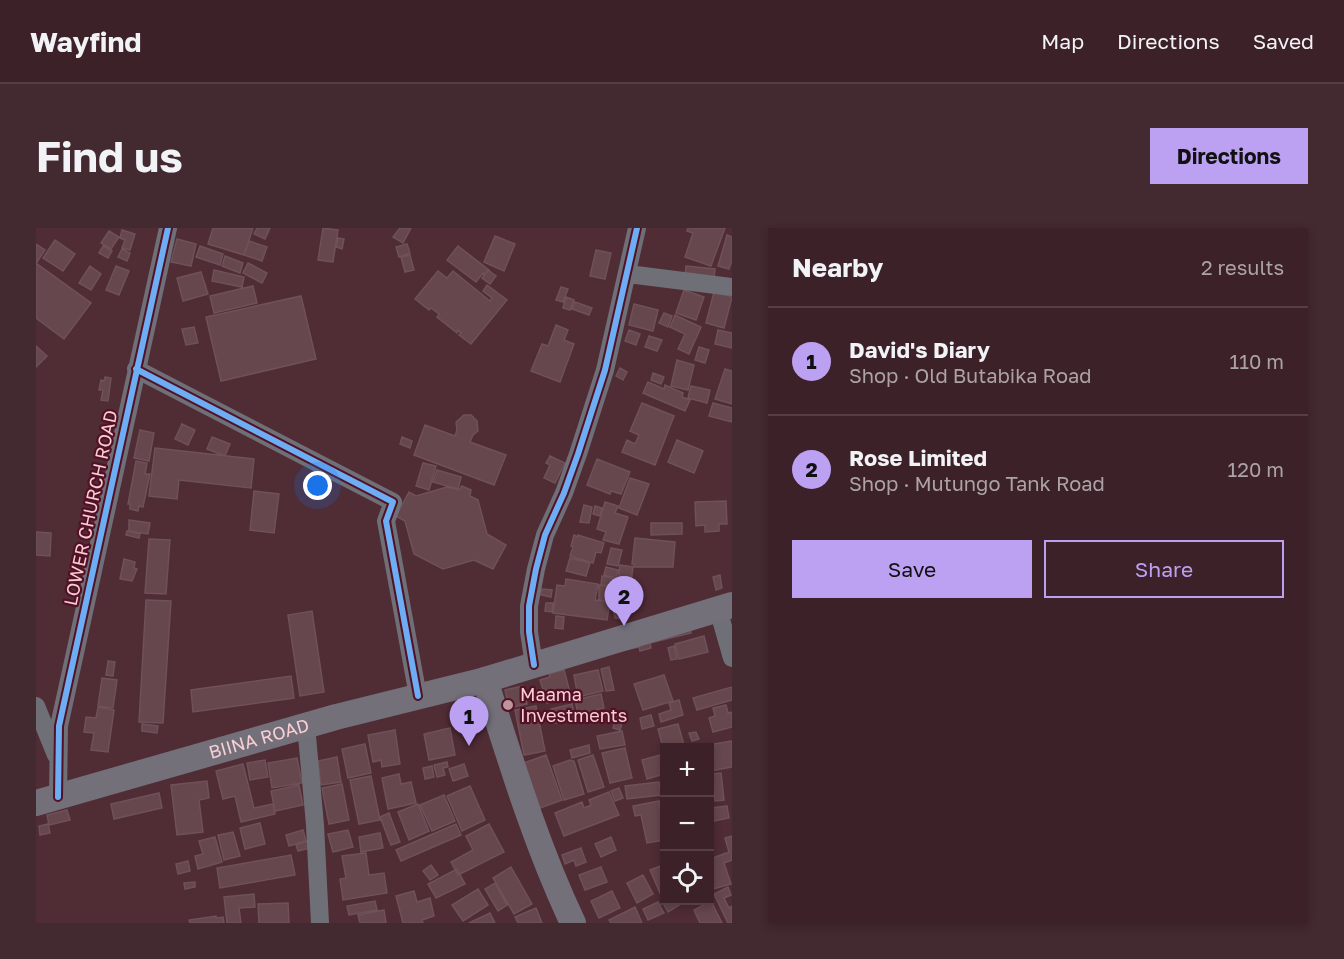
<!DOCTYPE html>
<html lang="en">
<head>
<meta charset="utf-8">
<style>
	body { margin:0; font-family:"Golos Text",sans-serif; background:#432930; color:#f1f3f6 }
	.controls { position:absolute; right:18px; bottom:18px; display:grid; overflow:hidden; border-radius:0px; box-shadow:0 3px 9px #0003 }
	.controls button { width:54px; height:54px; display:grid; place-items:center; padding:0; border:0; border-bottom:2px solid #553e45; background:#3c2128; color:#f1f3f6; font:30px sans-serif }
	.you { position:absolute; left:282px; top:258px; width:21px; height:21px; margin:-15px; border:4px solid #fff; border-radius:50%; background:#1a73e8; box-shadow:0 0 0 9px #1a73e833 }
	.badge { display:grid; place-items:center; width:39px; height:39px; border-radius:50%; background:#bca0f2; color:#111; font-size:20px; font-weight:700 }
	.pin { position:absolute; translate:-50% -50px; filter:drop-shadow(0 2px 3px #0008) }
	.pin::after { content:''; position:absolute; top:32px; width:21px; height:18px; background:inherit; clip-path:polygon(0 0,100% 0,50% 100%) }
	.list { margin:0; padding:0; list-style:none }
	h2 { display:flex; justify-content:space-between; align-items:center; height:78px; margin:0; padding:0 24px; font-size:26px }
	h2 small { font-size:20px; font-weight:400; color:#aca3a8 }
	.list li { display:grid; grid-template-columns:39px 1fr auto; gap:18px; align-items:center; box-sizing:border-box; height:108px; padding:0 24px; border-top:2px solid #553e45 }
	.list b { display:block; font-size:22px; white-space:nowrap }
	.list p { margin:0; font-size:20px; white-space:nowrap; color:#aca3a8 }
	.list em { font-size:20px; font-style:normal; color:#aca3a8 }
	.actions { display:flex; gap:12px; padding:18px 24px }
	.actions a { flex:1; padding:14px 0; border:2px solid #bca0f2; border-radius:0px; text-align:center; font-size:21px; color:#bca0f2 }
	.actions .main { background:#bca0f2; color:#111 }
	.icon { flex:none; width:33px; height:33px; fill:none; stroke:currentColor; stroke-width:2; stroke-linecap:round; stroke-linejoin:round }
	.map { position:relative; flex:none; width:696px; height:695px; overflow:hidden; border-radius:0px }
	header { display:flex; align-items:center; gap:36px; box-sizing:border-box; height:84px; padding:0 30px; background:#3c2128; border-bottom:2px solid #553e45 }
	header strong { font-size:28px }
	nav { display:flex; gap:33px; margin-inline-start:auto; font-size:21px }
	.intro { display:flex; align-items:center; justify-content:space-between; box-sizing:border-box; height:144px; padding:0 36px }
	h1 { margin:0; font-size:42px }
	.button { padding:15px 27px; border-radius:0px; background:#bca0f2; color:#111; font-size:21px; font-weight:700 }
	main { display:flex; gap:36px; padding:0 36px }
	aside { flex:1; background:#3c2128; border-radius:0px; box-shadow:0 3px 9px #0003 }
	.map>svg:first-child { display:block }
	.building { fill:#66474e; stroke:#6f5158; stroke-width:1.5 }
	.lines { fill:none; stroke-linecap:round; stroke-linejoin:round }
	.street { stroke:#6e6f77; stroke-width:18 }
	.secondary { stroke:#73707a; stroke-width:26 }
	.cycleway-casing { stroke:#531125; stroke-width:10 }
	.cycleway { stroke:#6dadf4; stroke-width:6 }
	.poi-dot { fill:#be959d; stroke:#531125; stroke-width:2 }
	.labels { text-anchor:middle; stroke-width:4.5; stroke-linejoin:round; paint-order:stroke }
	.street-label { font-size:18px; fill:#f9ced5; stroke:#531125 }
	.poi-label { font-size:18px; fill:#f9ced5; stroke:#531125; text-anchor:start }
</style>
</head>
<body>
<header>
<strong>Wayfind</strong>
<nav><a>Map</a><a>Directions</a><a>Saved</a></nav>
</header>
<div class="intro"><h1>Find us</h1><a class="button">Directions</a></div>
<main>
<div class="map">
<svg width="696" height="695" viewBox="0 0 696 695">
	<rect width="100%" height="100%" fill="#502c35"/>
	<!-- building -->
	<path class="building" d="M177 0H217L208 27 172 16Z
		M221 0H234L229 11 218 6Z
		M287 0 302 2 297 34 282 32Z
		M364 0H375L367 15 357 9Z
		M652 0H689L675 38 649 29 657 5 651 3Z
		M86 2 99 6 94 22 86 20 89 12 84 10Z
		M73 3 83 9 75 21 65 15Z
		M691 7 696 9V32L693 41 682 38Z
		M459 8 479 16 468 43 448 34Z
		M302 10 308 11 306 21 300 19Z
		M141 11 160 16 155 38 135 34Z
		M19 12 39 26 27 43 7 30Z
		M213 13 231 19 226 33 208 27Z
		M0 16 9 22 1 34 0 33Z
		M371 16 374 25 363 29 360 19Z
		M67 18 76 23 72 30 63 25Z
		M164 18 187 26 184 37 160 29Z
		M422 18 453 42 449 46 447 45 440 54 411 32Z
		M86 21 94 25 91 33 82 29Z
		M560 22 575 25 569 51 554 48Z
		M374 27 378 42 369 44 365 29Z
		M189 28 207 35 204 45 186 38Z
		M0 35 55 75 28 111 0 90Z
		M212 35 231 45 226 55 207 45Z
		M54 38 65 46 55 62 43 55Z
		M80 38 93 43 83 67 70 62Z
		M650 38 679 41 678 51 649 48Z
		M178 42 208 49 206 59 176 53Z
		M452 42 460 48 454 56 446 50Z
		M402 43 411 50 417 43 454 73 456 70 447 63 451 57 471 72 435 116 423 107 425 105 422 102 421 105 401 89 403 86 395 80 393 82 379 71Z
		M165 44 172 66 147 73 141 50Z
		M217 58 221 75 178 85 174 68Z
		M525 59 532 61 527 74 520 72Z
		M648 62 668 69 660 92 640 85Z
		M678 64 696 69 688 100 670 95Z
		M265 68 280 131 185 153 170 89Z
		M530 69 538 72 534 82 527 80Z
		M539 74 556 80 553 87 536 81Z
		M598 76 622 82 617 103 593 97Z
		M628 85 636 88 632 99 623 95Z
		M639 87 665 99 653 126 642 121 649 106 634 99Z
		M520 97 532 102 528 112 538 116 524 154 495 143 506 116 512 118Z
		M158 99 162 115 150 117 146 101Z
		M593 102 604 106 600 117 589 113Z
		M682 102 696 105V120L679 116Z
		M613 108 626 112 621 123 609 119Z
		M0 118 11 128 0 139Z
		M663 119 673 122 669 135 659 132Z
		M641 132 658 137 652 162 635 158Z
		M584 140 591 144 587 152 580 148Z
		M689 141 696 143V176L679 171Z
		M617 145 628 149 625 156 615 152Z
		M69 149 75 150 72 173 65 172 67 162H63L65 152 68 153Z
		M612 154 628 161 629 157 647 165 646 169 654 172 649 183 607 165Z
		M655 158 674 162 671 175 652 170Z
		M606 175 638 188 619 237 586 224 591 212 599 216 603 207 594 203Z
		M677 175 696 180V194L673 188Z
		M428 187H435L441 193 442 203 437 207 434 214 470 227 458 257 378 227 389 197 419 208 421 202 420 194Z
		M146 196 159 202 152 217 139 211Z
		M104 202 118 205 113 233 98 230Z
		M176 209 194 216 189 228 171 221Z
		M366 209 376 213 374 220 364 216Z
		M641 212 667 223 658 245 632 234Z
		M119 220 218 231 215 260 143 252 141 271 113 268Z
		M514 228 529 235 519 255 508 250 514 237 510 235Z
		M561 231 594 244 585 266 575 263 574 266 551 257Z
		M100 233 111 235 109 246H114L107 279 103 278 102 283 94 281V276H92Z
		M387 235 400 238 393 262 380 258Z
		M401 242 425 249 422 261 397 254Z
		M594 250 613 256 601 287 583 280Z
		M426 258 435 262 434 268 442 272 451 306 470 317 457 341 438 332 407 341 378 326 369 293 360 288 373 264 380 268 411 259 423 262Z
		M218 263 243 266 238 305 214 302Z
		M690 273 691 296H683V303L669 304V297L660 298 659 274Z
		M569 274 582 278 579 285 592 289 583 316 567 312 570 304 561 301Z
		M548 277 556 279 553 295 544 294Z
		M559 278 566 280 564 288 557 286Z
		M93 292 114 295 112 306 93 303Z
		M615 295H646V306L615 307Z
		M91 303 104 306 103 310 90 307Z
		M0 304 15 305 14 328 0 327Z
		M538 307 542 309V307L568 315 565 325 560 324 557 335 534 328 537 319 535 318Z
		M599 310 639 314 637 339H598V336H596Z
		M113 311 134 312 130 366 109 365Z
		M575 320 586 322 582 338 571 336Z
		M534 330 554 335 550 348 530 343Z
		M88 331 99 334 98 340 101 341 96 353 84 351Z
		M584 337 597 339 591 386H588V391L579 390 578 385Z
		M570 339 582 342 580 350 568 347Z
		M684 347 686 360 680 362 677 349Z
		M566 348 578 350 577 358 565 357Z
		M530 351 562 356 559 372 574 374 571 392 517 385 521 357 529 358Z
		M563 357 576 359 574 373 563 372Z
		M506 361 516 362 515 369 505 367Z
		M110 372 135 373 127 495 103 494Z
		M510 375H517L516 384 509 383Z
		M276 383 288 464 264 468 252 387Z
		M520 388 528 389 527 401 519 400Z
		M654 400 655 405 614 415 615 420 604 423 603 419 580 424Z
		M668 408 672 424 643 431 639 416Z
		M638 418 641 431 635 432 632 420Z
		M72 433 79 434 77 448 70 447Z
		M573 439 578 462 570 463 565 441Z
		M528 442 535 468 511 475 504 452 514 449 513 446Z
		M562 442 567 463 542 469 538 447Z
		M628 447 637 473 607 482 598 456Z
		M255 448 258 470 157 484 155 462Z
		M66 450 81 452 77 480 62 478Z
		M487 458 491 476 473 480 469 462Z
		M696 459V472L661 482 657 470Z
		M565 466 568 480 542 486 539 472Z
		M643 472 647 487 625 494 623 486 635 482 633 475Z
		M536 476 539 490 519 495 515 481Z
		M690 477 692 485 696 484V499L677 504 673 490 679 488 677 480Z
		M500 478 509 523 488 527 479 482Z
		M62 479 78 482 72 524 55 522 58 505 48 504 50 489 60 490Z
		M581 487 588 489 584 502 577 500Z
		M615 487 618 498 606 501 604 490Z
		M106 496 122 498 121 505 106 503Z
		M642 496 648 517 628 520V523L622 501Z
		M414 500 419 527 393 532 388 506Z
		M359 502 364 536 346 539 345 532 337 534 332 507Z
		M586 503 589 517 564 521 561 508Z
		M660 504 663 511 656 513 653 505Z
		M696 513V539L674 543V520L666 518Z
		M329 516 335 545 312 550 306 521Z
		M553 517 554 525 536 530 534 522Z
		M589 520 596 550 574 555 566 525Z
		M628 526V546L611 551 606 532Z
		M510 527 526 572 504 580 488 535Z
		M557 527 568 559 552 564 542 532Z
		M301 529 305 554 285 557 282 533Z
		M261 530 266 555 236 560 232 535Z
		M229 532 232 549 214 552 211 535Z
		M534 532 538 533 548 566 528 572 517 538Z
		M411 534 412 539 407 540 409 547 401 549 398 537Z
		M207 536 218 580 237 576 239 586 205 594 199 568 187 571 180 543Z
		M428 536 432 548 417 553 413 541Z
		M396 538 398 549 389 551 387 540Z
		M685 545 688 572 679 573 676 546Z
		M363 546 365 556 375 554 380 575 352 581 346 550Z
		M335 548 344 592 323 596 314 552Z
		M171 553 173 570 163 572 167 604 141 607 135 557Z
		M623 554 625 567 591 571 589 558Z
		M306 556 313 592 293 596 286 560Z
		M263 557 267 577 239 583 235 563Z
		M434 558 449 592 426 603 411 568Z
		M583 560 587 570 579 573 575 563Z
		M573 564 583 587 528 608 519 585 546 574 548 580 555 577 553 572Z
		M123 565 126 580 78 591 75 576Z
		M408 567 419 593 396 603 384 577Z
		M623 573 628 600V612L611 615 605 587 599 588 597 578Z
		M382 576 393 603 373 612 362 584Z
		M691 578 693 590 677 593 675 580Z
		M31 582 34 592 13 597 11 587Z
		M353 585 364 614 355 617 344 589Z
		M224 595 229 616 209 621 204 600Z
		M12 596 14 605 4 607 3 598Z
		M420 596 425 607 365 633 360 622Z
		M453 596 468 624 422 647 415 634 437 622 430 608Z
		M267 602 270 613 253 618 250 607Z
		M312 602 317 619 297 624 292 606Z
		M197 604 204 628 188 632 182 607Z
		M344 605 347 620 325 624 323 609Z
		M696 608V632L688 635 695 656 677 661 674 651V631L693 624 689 610Z
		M179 609 186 634 162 641 159 628 167 626 163 613Z
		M575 609 580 622 565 629 559 616Z
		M272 613 274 620 262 623 260 617Z
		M545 620 550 634 540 638 538 632 529 636 526 627Z
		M330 625 333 647 348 645 351 665 307 672 304 651 310 650 306 628Z
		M255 627 259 647 184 660 181 640Z
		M152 633 154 643 142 646 140 636Z
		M395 637 402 647 394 652 387 643Z
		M627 637 628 641V663L624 665 614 642Z
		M475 639 496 676 478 686 457 650Z
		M565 639 571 654 549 662 543 647Z
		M421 641 429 656 400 670 392 656Z
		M607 647 617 666 601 675 591 655Z
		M159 654V659L149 661 148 655Z
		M459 655 471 677 462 683 449 661Z
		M692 659 695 667 688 670 693 680 696 678V695H692L678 666Z
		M442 661 452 677 427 693 416 677Z
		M378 663 381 674 394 670 398 688 386 692 387 695H367L360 668Z
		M576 663 584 680 563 690 555 673Z
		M218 666 219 679 203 680 205 695H191L188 669Z
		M631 672H643L645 676 632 684 627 675Z
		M339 673 341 682 313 687 311 678Z
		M675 673 686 695H664L658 682Z
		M622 674 628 685 612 692 607 681Z
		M252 675 253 695H223L222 676Z
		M599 679 606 695H575L573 692Z
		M500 680 506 695H482L479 689Z
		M348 682 350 695H324L322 687Z
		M454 685 459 695H433Z
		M180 688V690L187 689 188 695H154L153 692Z"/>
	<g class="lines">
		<!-- street -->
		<path class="street" d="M592 46 696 59
			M100 141 357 274 350 293 382 468
			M682 381 696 430
			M498 437 493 404V378L500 341 509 307 528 265 542 226 569 142 601 0
			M0 478 20 527
			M270 497 279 597 284 695
			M22 569 23 498 132 0"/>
		<!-- secondary -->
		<g class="secondary">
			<path d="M449 452C475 534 500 617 537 695"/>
			<path id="s1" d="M0 575 300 489 449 452 696 377"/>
		</g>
		<!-- cycleway casing -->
		<g class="cycleway-casing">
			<path id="cycleway" d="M100 141 357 274 350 293 382 468
				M498 437 493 404V378L500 341 509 307 528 265 542 226 569 142 601 0
				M22 569 23 498 132 0"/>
		</g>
		<!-- cycleway -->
		<use href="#cycleway" class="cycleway"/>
	</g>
	<!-- markers -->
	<circle class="poi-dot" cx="472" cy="477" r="6"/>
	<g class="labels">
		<!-- street labels -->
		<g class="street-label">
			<text transform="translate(55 280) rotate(-78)" y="6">LOWER CHURCH ROAD</text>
			<text dy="6" stroke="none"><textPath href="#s1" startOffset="232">BIINA ROAD</textPath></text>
		</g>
		<!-- poi labels -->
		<g class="poi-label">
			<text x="484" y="473">Maama<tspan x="484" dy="21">Investments</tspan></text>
		</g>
	</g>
</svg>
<div class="controls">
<button>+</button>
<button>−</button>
<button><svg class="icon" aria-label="locate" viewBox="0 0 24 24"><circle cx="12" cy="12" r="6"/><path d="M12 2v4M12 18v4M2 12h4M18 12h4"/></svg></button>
</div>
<div class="you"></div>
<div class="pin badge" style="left:433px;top:518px">1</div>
<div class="pin badge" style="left:588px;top:398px">2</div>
</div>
<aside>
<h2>Nearby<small>2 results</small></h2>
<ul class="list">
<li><span class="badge">1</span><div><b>David's Diary</b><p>Shop · Old Butabika Road</p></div><em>110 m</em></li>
<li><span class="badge">2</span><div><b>Rose Limited</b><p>Shop · Mutungo Tank Road</p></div><em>120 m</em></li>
</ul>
<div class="actions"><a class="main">Save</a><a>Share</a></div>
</aside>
</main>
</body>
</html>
